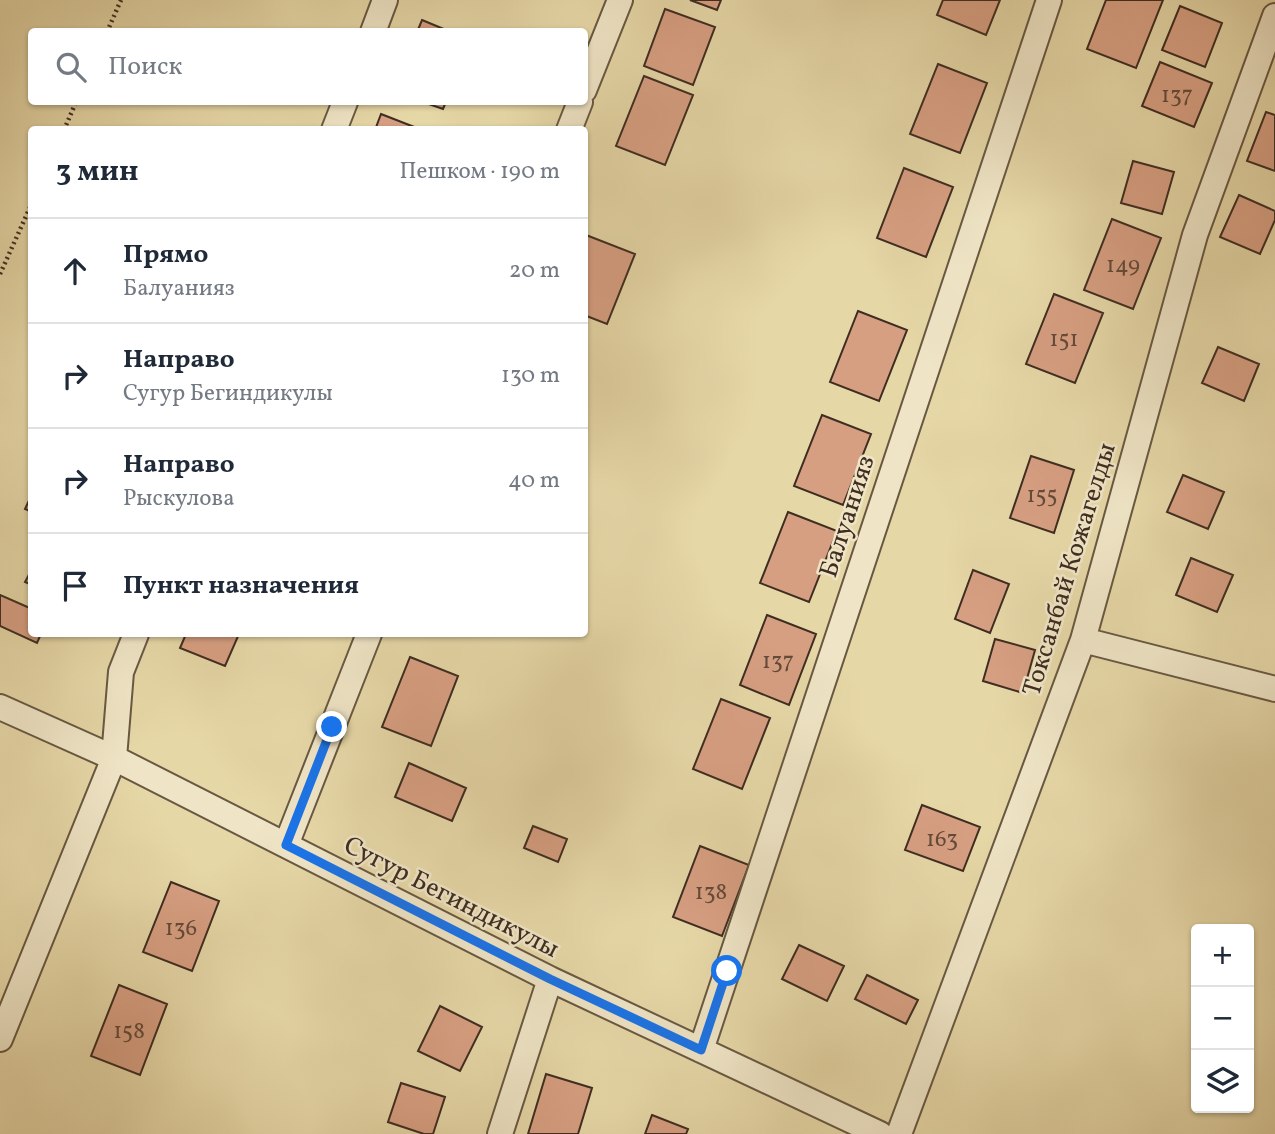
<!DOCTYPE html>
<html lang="ru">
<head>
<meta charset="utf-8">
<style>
	body { margin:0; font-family:Vollkorn,serif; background:#f2f2f3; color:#1f2937 }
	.controls { position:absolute; right:21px; bottom:21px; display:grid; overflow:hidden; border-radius:7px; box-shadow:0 2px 5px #0004 }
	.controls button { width:63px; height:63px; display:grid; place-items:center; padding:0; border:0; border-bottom:2px solid #e0e1e3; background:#fff; color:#1f2937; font:35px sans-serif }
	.stop { position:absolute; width:21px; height:21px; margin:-16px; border:5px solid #1a73e8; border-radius:50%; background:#fff }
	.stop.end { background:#1a73e8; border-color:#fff; box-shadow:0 2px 7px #0008 }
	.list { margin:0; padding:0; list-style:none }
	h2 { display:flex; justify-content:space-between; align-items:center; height:91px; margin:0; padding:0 28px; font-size:30px }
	h2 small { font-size:23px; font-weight:400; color:#747a83 }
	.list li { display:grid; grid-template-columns:46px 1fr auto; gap:21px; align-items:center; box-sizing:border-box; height:105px; padding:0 28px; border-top:2px solid #e0e1e3 }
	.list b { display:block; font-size:26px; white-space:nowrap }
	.list p { margin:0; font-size:23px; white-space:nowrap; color:#747a83 }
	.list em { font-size:23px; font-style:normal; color:#747a83 }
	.icon { flex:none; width:38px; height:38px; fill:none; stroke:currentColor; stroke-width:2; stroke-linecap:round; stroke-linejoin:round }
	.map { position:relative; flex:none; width:1275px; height:1134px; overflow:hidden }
	.search { position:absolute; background:#fff; box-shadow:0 2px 5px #0004; left:28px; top:28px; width:560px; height:77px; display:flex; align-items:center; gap:18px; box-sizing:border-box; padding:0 24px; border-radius:7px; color:#747a83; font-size:26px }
	.panel { position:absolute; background:#fff; box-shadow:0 2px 5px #0004; left:28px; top:126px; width:560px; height:511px; border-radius:7px }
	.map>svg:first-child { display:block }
	.building { fill:#d79f82; stroke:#3e2d21; stroke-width:2 }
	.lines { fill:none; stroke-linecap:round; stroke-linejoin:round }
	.street-casing { stroke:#685842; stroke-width:28 }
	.path { stroke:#3e2d21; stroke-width:4.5; stroke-dasharray:2 3.5; stroke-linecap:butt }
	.street { stroke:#efe5c6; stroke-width:24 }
	.route { stroke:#1a73e8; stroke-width:9 }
	.labels { text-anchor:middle; stroke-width:5; stroke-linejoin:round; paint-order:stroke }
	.number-label { font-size:23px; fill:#644a39 }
	.street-label { font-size:26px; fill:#3e2d21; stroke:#efe5c6 }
</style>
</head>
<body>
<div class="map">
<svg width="1275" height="1134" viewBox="0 0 1275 1134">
	<rect width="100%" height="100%" fill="#e6d7a7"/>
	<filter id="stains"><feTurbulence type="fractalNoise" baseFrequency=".00286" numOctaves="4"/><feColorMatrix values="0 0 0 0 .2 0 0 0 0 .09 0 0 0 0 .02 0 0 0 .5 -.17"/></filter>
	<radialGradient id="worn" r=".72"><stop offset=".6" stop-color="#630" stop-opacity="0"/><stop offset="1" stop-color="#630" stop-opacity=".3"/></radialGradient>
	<!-- building -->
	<path class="building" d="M690 0H721L717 10Z
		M943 0H1000L986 35 937 15Z
		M1106 0H1163L1136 68 1087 49Z
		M1180 6 1222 23 1205 67 1162 50Z
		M665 9 715 27 693 85 644 66Z
		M422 20 451 32H417Z
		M1160 62 1212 83 1194 127 1142 106Z
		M938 64 987 83 960 153 910 134Z
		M644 76 693 95 665 165 616 146Z
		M423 102H446L443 109Z
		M1266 112 1275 115V171L1247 161Z
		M381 114 422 130H375Z
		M1133 161 1174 172 1162 214 1121 203Z
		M904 168 953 187 926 257 877 238Z
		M1239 195 1275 211V220L1260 254 1220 237Z
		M1112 219 1161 238 1133 309 1084 290Z
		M586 235 635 254 607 324 584 315Z
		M1054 294 1103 313 1075 383 1026 364Z
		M858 311 907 330 879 401 830 382Z
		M1218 347 1259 364 1244 401 1202 383Z
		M822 415 871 434 843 505 794 486Z
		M1031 456 1074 470 1054 533 1010 518Z
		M1183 475 1224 492 1208 529 1167 512Z
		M32 494V512L25 509Z
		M788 512 837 531 809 602 760 583Z
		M1191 558 1233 575 1217 612 1176 595Z
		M32 569V585L25 582Z
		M973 570 1009 584 990 633 955 619Z
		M0 595 32 609V634H41L37 643 0 626Z
		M767 615 816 634 789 705 740 685Z
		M186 634H239L225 666 180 648Z
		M995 639 1035 650 1023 693 983 681Z
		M410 657 458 676 431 746 382 727Z
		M721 699 770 718 742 789 693 769Z
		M409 763 466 788 452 821 395 797Z
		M922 805 980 827 963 871 905 850Z
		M533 826 567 839 558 862 524 848Z
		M700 846 749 865 722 936 673 917Z
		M171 882 219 901 192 971 143 952Z
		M799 945 844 966 827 1001 782 979Z
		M867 975 918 1000 906 1024 855 999Z
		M119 985 167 1004 140 1075 91 1056Z
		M440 1006 482 1027 460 1071 418 1051Z
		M546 1074 592 1088 578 1134H528Z
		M401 1083 445 1097 433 1134H424L388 1122Z
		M652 1115 688 1129 686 1134H645Z"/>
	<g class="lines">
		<!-- street casing -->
		<g class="street-casing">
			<path id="street" d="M373 32 385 0
				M584 90 620 0
				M334 130 345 102
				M569 130 580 102
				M1083 640 1275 689
				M0 707 114 758 550 979 880 1134
				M286 845 369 634
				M0 1039 114 758 121 672 136 634
				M701 1050 1049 0
				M500 1134 550 979
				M899 1134 1083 640 1195 235 1275 16"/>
		</g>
		<!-- path -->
		<path class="path" d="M107 32 121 0
			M64 130 76 102
			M0 274 32 203"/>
		<!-- street -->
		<use href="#street" class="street"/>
	</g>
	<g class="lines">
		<!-- route -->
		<path class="route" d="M332 727 286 845 550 979 701 1050 727 971"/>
	</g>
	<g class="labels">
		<!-- number labels -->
		<g class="number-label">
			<text x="1177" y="102">137</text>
			<text x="1123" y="272">149</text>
			<text x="1064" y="346">151</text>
			<text x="1042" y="502">155</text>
			<text x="778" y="668">137</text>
			<text x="942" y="846">163</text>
			<text x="711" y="899">138</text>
			<text x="181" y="935">136</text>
			<text x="129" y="1038">158</text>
		</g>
		<!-- street labels -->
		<g class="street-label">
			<text transform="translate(846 516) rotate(-72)" y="9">Балуанияз</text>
			<text transform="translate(1068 569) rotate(-73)" y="9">Токсанбай Кожагелды</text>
			<text transform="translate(452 896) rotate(27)" y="9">Сугур Бегиндикулы</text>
		</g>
	</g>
	<rect width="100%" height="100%" filter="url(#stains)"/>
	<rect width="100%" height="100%" fill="url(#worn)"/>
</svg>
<div class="controls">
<button>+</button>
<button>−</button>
<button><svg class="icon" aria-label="layers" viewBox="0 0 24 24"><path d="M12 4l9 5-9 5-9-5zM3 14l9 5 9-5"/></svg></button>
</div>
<div class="stop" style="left:727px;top:971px"></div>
<div class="stop end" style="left:332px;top:727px"></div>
<div class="search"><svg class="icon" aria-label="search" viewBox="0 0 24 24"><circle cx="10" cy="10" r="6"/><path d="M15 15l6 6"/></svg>Поиск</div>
<section class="panel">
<h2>3 мин<small>Пешком · 190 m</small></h2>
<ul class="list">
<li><svg class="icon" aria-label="ahead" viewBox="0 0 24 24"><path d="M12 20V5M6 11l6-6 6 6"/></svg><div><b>Прямо</b><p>Балуанияз</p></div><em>20 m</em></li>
<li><svg class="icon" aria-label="right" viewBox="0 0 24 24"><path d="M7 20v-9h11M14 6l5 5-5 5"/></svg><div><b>Направо</b><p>Сугур Бегиндикулы</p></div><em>130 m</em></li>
<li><svg class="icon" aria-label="right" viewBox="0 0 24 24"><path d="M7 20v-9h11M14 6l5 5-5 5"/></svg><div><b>Направо</b><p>Рыскулова</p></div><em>40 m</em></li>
<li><svg class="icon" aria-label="arrive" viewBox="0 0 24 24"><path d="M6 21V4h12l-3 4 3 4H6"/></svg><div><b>Пункт назначения</b></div></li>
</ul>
</section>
</div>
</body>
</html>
